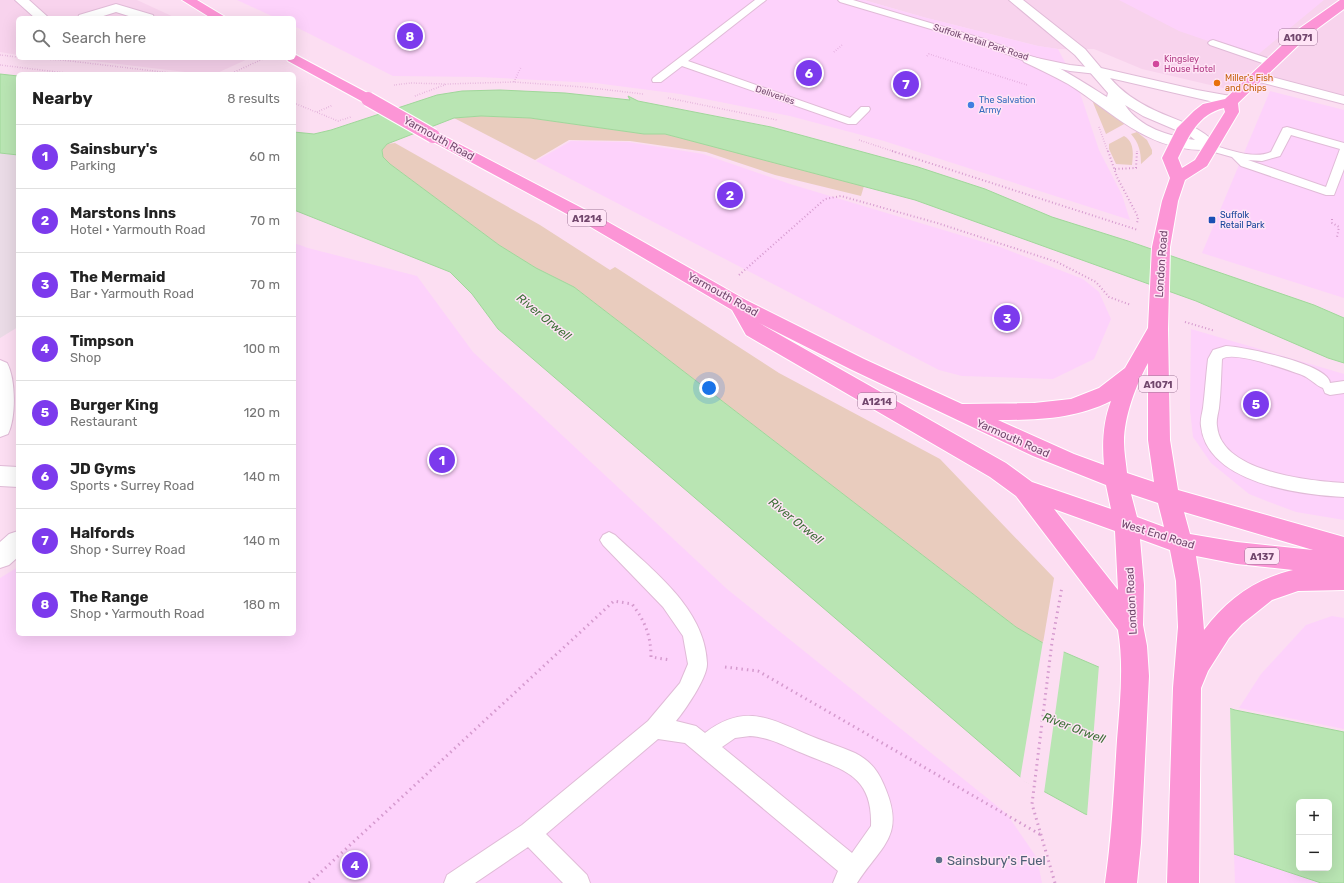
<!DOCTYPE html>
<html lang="en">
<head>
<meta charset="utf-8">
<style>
	body { margin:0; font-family:Rubik,sans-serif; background:#f6f6f6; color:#222 }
	.controls { position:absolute; right:12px; bottom:12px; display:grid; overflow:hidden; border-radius:6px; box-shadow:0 4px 16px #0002 }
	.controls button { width:36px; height:36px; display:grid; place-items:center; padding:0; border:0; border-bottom:1px solid #e0e0e0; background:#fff; color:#222; font:20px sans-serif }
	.you { position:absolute; left:709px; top:388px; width:14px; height:14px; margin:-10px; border:3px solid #fff; border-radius:50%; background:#1a73e8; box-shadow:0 0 0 6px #1a73e833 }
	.badge { display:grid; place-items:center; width:26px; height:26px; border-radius:50%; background:#7c3aed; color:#fff; font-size:13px; font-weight:700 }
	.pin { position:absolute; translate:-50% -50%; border:2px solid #fff; box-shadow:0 1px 4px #0006 }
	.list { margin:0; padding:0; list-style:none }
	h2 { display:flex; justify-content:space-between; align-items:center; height:52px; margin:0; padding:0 16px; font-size:17px }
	h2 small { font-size:13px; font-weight:400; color:#767676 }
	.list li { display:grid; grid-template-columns:26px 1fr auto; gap:12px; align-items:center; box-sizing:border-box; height:64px; padding:0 16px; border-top:1px solid #e0e0e0 }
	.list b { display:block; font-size:15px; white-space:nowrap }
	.list p { margin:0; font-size:13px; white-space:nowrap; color:#767676 }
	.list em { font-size:13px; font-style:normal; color:#767676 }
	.icon { flex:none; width:22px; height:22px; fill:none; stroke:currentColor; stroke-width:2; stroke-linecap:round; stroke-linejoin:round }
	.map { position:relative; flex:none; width:1344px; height:883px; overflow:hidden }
	.search { position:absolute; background:#fff; box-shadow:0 4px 16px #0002; left:16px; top:16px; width:280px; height:44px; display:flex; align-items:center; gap:10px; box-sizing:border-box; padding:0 14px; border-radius:6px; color:#767676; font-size:15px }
	.panel { position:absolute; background:#fff; box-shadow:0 4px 16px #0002; left:16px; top:72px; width:280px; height:564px; border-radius:6px }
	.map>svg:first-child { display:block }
	.residential { fill:#f8d3ed }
	.commercial { fill:#fdd2fb }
	.industrial { fill:#eadbe6 }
	.green { fill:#e9ccbe }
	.water { fill:#b9e5b3; stroke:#a0d79a; fill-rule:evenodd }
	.pier { fill:#fcdef2 }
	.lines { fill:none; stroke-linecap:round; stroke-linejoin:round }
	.lane-casing { stroke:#e0bbd7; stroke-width:2 }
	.street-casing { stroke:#e0bbd7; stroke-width:2 }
	.primary-casing { stroke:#fff; stroke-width:2 }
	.path-far2 { stroke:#d59ace; stroke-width:1.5; stroke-dasharray:0.5 2; stroke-linecap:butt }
	.path-far1 { stroke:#d59ace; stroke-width:2; stroke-dasharray:1 2.5; stroke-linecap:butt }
	.path { stroke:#d59ace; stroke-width:3; stroke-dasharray:1.5 4; stroke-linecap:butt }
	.lane { fill:#fff; fill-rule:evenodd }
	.street { fill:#fff; fill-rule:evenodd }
	.primary { fill:#fc95d6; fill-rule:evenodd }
	.primary-bridge-casing { stroke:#fff; stroke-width:16; stroke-linecap:butt }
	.primary-bridge { stroke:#fc95d6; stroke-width:14 }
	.hotel-dot { fill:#d1479c; stroke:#ffe4f6; stroke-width:1.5 }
	.food-dot { fill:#e8710a; stroke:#ffe4f6; stroke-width:1.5 }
	.shop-dot { fill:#3f7fe0; stroke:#ffe4f6; stroke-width:1.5 }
	.transit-dot { fill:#1a4fb4; stroke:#ffe4f6; stroke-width:1.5 }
	.service-dot { fill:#5c6f8a; stroke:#ffe4f6; stroke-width:1.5 }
	.labels { text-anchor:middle; stroke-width:3; stroke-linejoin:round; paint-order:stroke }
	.far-street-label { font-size:9px; fill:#72476d; stroke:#ffe4f6 }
	.far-hotel-label { font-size:9px; fill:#b23c85; stroke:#ffe4f6; text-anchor:start }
	.far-food-label { font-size:9px; fill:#c56008; stroke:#ffe4f6; text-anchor:start }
	.far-shop-label { font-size:9px; fill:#366cbe; stroke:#ffe4f6; text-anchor:start }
	.far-transit-label { font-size:9px; fill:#164399; stroke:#ffe4f6; text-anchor:start }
	.shield { fill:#ffe4f6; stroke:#9c7696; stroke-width:1 }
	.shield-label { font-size:10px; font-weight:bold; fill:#72476d }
	.street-label { font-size:11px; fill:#72476d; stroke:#ffe4f6 }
	.water-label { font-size:12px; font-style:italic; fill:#3e7138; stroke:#ffe4f6 }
	.near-service-label { font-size:13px; fill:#4e5e75; stroke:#ffe4f6; text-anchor:start }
</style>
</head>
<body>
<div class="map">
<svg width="1344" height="883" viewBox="0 0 1344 883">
	<rect width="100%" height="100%" fill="#fcdef2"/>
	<!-- residential -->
	<path class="residential" d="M0 0H137L176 18H18V55L0 52Z
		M864 0H1344V101L1282 84 1223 88 1142 69 1094 49H1058L1038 46 923 17Z
		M68 58H250L215 74H202Z"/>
	<!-- commercial -->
	<path class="commercial" d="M237 0H864L923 17 1038 46 1058 49 1078 87 1099 150 1122 195 1130 220 884 141 790 116 680 94 595 83 479 77 393 76 294 26V18H276Z
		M1119 0H1324L1255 57 1179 31Z
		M1270 91 1344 110V298L1202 253Z
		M571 141 628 142 703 154 790 184 1000 247 1083 279 1099 292 1111 319 1094 359 1053 379 962 376 939 370 536 161Z
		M294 243 308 248 417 276 473 352 727 589 1007 814 1037 858 1042 883H0V578L18 567V634H294Z
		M1191 329 1344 374V520L1296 512 1269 502 1249 494 1211 463 1193 437 1190 410Z
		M1332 616 1344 618V729L1239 708 1261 674 1306 625Z
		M1234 854 1321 883H1235Z"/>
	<!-- industrial -->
	<path class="industrial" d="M0 153 18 155V327L0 338Z"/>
	<!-- green -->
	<path class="green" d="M1092 100 1126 123 1106 134Z
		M481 116 530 118 644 134H665L864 186 861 196 775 175 706 152 630 141 569 140 535 160 454 118Z
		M1137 132 1147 140 1152 150V154L1141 164C1141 152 1139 143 1131 134Z
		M1124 136C1135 142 1133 155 1132 165L1116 164 1109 149V144Z
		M395 143 540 225 610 270 615 267 779 373 940 459 1054 578 1043 643 1016 627 574 287 536 268 499 245 390 164 383 157 382 150 387 144Z"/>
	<!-- water -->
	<path class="water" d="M0 74 18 76V155L0 153Z
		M500 90 565 93 630 100 628 96 638 101 771 127 918 167 985 189 1052 217 1128 241 1314 305 1344 318V363L1328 358 1196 301 915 200 665 134H644L530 118 481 116 454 118 387 144 382 150 383 157 390 164 499 245 536 268 574 287 1016 627 1043 643 1101 668 1235 710 1344 732V883H1321L1234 854 1085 814 1025 781 498 329 472 294 450 272 294 210V132L314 134 331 130 437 95 462 91ZM1299 802H1329V868H1299Z"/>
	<!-- pier -->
	<path class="pier" d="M1043 641 1064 650 1044 793 1020 779Z
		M1099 665 1230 706 1234 856 1087 816Z"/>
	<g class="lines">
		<!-- lane casing -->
		<g class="lane-casing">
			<path id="lane" d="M755 0H766L688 61 850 118 861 107H869L870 109 869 111 856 124H848L682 66 661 82H653L652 80 653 78Z
				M838 0H853L984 39 1032 57 1070 65 1097 68 1102 71 1097 74 1070 71 1025 61 978 43 840 2Z
				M1213 40 1276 61 1277 63 1272 66 1268 65 1210 45 1208 43 1210 41Z
				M1287 127 1344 143V169L1334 195H1326L1241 166 1232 157 1207 150 1205 148 1211 145C1229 149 1253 160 1271 152L1283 128ZM1291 135 1340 149 1326 187 1248 160 1262 161 1280 156Z
				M1226 346C1244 347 1329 364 1330 383L1344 381V393L1330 395 1325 393 1323 388C1315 385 1310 378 1302 375 1288 370 1233 350 1222 359 1221 375 1221 392 1219 408 1218 414 1216 420 1217 426 1221 472 1309 481 1344 483V497C1300 495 1207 483 1201 426 1200 420 1202 414 1203 408 1205 392 1206 375 1208 359L1213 350Z
				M609 532 615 535C651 569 705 608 707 663 708 677 685 710 676 721L696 726 705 733C743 704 767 717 806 734 822 741 839 746 855 753 872 762 879 772 886 790 905 837 880 847 857 883H833L838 871 685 743 658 739 546 834 587 875 590 883H563L528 847 475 883H444L447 875 522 825 648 721 680 683 688 664 683 636 663 607 603 545 600 540 603 535ZM750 736C769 737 785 746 802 753 842 770 873 774 871 826L852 853 722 747 735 738Z"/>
		</g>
		<!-- street casing -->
		<g class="street-casing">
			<path id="street" d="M15 0H29L49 18H35Z
				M1009 0H1023L1085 49 1101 68 1197 90 1236 97 1238 100 1236 103 1231 104 1214 102 1110 78C1122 92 1137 102 1154 110 1177 121 1203 126 1219 148L1217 151C1210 153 1207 150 1202 150 1145 149 1113 112 1068 84 1054 76 1039 69 1024 62L1022 59 1024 56C1039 52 1092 88 1107 97L1108 93 1075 55ZM1125 105 1143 116 1190 136 1195 140C1169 136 1140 128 1125 105Z
				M116 4 153 15 154 18H135L116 12 97 18H78L79 15Z
				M1257 73 1344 96V104L1252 80 1250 77 1252 74Z
				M0 360 7 363C16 379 16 418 8 434L0 437Z
				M0 466 18 467V487L0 486Z
				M18 531V557L9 565 0 568V542L9 534Z"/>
		</g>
		<!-- primary casing -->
		<g class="primary-casing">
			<path id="primary" d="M182 0H197L227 18H211Z
				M1340 0H1344V9L1310 34 1238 103 1239 112 1207 166 1185 180 1178 201 1170 247 1168 329 1170 440 1178 490 1344 537V590L1298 591 1272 600 1242 624 1229 638 1208 671 1201 688 1199 883H1167L1173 688 1178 627 1176 581 1170 550 1140 539 1144 585 1143 625 1147 646 1149 676 1141 843 1137 883H1105C1112 835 1114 788 1117 740 1120 703 1124 666 1118 630L1016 496 990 477 746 335 732 310 589 226 428 139 425 136 428 133H438L601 218 746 300 864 359 962 404 1034 403 1071 399 1099 388 1125 368 1148 328 1152 247 1162 201 1170 178 1162 158 1177 128 1194 111 1203 104 1225 99 1300 28ZM1224 108 1225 112 1195 160 1182 168 1178 158C1189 136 1198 114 1224 108ZM759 323 850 369 1033 456 1106 485 1111 509 1032 482 1006 463ZM1148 363V440L1154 482 1127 473C1126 463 1124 452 1124 442 1124 416 1136 385 1148 363ZM1111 401C1103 422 1102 443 1104 465L1074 454 998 420C1038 420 1075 419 1111 401ZM1131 494 1158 503 1164 527 1137 517ZM1054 509 1115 531 1118 590ZM1184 512 1313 550 1237 542 1190 534ZM1196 556 1237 564 1293 570C1255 579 1227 599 1204 630L1200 581Z
				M294 54 373 96 375 99 373 102H363L288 61 286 58H294Z"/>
		</g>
		<!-- path-far2 -->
		<path class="path-far2" d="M834 52 842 45
			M0 55 18 57
			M927 56 929 54 1027 85
			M23 58 62 60 179 74
			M0 65 74 74
			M230 74 265 58
			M514 82 521 67
			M394 85 411 83 445 84
			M415 96 447 84 514 82 583 87 643 94
			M668 98 777 120
			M294 103 338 121 351 117
			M317 112 333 105
			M1099 127 1108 152
			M859 140 895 152
			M1137 152V150"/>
		<!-- path-far1 -->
		<path class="path-far1" d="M892 151 1138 230
			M1108 151 1117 177 1138 217 1137 224
			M1115 169 1136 168 1137 151
			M1332 219V223L1339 227 1337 237
			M739 275 825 199 841 196 937 223 1057 262 1096 282 1109 297 1131 305
			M1185 322 1215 331"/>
		<!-- path -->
		<path class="path" d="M725 667 758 671 1041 835
			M309 883 614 601 632 604C645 621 651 636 651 657L670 660
			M1055 883 1032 804 1052 642 1062 587"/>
		<!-- lane -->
		<use href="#lane" class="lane"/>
		<!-- street -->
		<use href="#street" class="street"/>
		<!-- primary -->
		<use href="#primary" class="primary"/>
		<!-- primary-bridge casing -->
		<g class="primary-bridge-casing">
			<path id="primary-bridge" d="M368 99 433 136"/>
		</g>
		<!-- primary-bridge -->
		<use href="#primary-bridge" class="primary-bridge"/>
	</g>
	<!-- markers -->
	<circle class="hotel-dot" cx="1156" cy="64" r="4"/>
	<circle class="food-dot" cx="1217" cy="83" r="4"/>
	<circle class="shop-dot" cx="971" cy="105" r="4"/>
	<rect class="transit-dot" x="1208" y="216" width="8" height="8" rx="2"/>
	<circle class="service-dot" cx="939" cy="860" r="4"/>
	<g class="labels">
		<!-- far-street labels -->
		<g class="far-street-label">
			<text transform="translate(981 42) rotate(18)" y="3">Suffolk Retail Park Road</text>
			<text transform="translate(775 95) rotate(19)" y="3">Deliveries</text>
		</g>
		<!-- far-hotel labels -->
		<g class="far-hotel-label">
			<text x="1164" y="62">Kingsley<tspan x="1164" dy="10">House Hotel</tspan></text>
		</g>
		<!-- far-food labels -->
		<g class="far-food-label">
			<text x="1225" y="81">Miller's Fish<tspan x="1225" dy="10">and Chips</tspan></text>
		</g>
		<!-- far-shop labels -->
		<g class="far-shop-label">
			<text x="979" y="103">The Salvation<tspan x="979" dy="10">Army</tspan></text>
		</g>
		<!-- far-transit labels -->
		<g class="far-transit-label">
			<text x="1220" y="218">Suffolk<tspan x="1220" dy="10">Retail Park</tspan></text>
		</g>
		<!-- shield labels -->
		<g class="shield">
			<rect x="1279" y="29" width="38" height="16" rx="3"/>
			<rect x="568" y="210" width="38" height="16" rx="3"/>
			<rect x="1139" y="376" width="38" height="16" rx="3"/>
			<rect x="858" y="393" width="38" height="16" rx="3"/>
			<rect x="1245" y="548" width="34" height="16" rx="3"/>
		</g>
		<g class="shield-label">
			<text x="1298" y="41">A1071</text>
			<text x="587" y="222">A1214</text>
			<text x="1158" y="388">A1071</text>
			<text x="877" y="405">A1214</text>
			<text x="1262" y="560">A137</text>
		</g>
		<!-- street labels -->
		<g class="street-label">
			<text transform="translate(439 138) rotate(29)" y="4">Yarmouth Road</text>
			<text transform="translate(1161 264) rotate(-86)" y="4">London Road</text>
			<text transform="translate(723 294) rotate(29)" y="4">Yarmouth Road</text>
			<text transform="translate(1013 438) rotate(24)" y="4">Yarmouth Road</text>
			<text transform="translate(1158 534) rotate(17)" y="4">West End Road</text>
			<text transform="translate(1131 601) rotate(-93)" y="4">London Road</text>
		</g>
		<!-- water labels -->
		<g class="water-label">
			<text transform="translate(544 317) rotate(39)" y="4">River Orwell</text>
			<text transform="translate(796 521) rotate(39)" y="4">River Orwell</text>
			<text transform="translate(1074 728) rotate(21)" y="4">River Orwell</text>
		</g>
		<!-- near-service labels -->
		<g class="near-service-label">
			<text x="947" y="865">Sainsbury's Fuel</text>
		</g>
	</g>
</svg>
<div class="controls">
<button>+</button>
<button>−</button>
</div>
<div class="you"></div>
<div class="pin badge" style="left:442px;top:460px">1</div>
<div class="pin badge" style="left:730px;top:195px">2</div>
<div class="pin badge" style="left:1007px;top:318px">3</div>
<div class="pin badge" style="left:355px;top:865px">4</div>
<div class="pin badge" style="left:1256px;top:404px">5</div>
<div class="pin badge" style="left:809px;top:73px">6</div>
<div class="pin badge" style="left:906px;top:84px">7</div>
<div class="pin badge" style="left:410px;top:36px">8</div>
<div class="search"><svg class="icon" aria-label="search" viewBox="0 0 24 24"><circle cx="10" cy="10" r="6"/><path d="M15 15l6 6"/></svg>Search here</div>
<section class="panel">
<h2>Nearby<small>8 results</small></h2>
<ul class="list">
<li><span class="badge">1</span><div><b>Sainsbury's</b><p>Parking</p></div><em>60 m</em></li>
<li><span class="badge">2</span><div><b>Marstons Inns</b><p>Hotel · Yarmouth Road</p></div><em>70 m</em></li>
<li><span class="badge">3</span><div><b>The Mermaid</b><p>Bar · Yarmouth Road</p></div><em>70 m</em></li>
<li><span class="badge">4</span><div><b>Timpson</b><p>Shop</p></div><em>100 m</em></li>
<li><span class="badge">5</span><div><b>Burger King</b><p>Restaurant</p></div><em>120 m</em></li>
<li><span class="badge">6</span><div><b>JD Gyms</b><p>Sports · Surrey Road</p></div><em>140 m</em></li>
<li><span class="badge">7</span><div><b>Halfords</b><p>Shop · Surrey Road</p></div><em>140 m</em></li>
<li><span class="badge">8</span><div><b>The Range</b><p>Shop · Yarmouth Road</p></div><em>180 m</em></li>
</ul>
</section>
</div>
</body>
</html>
